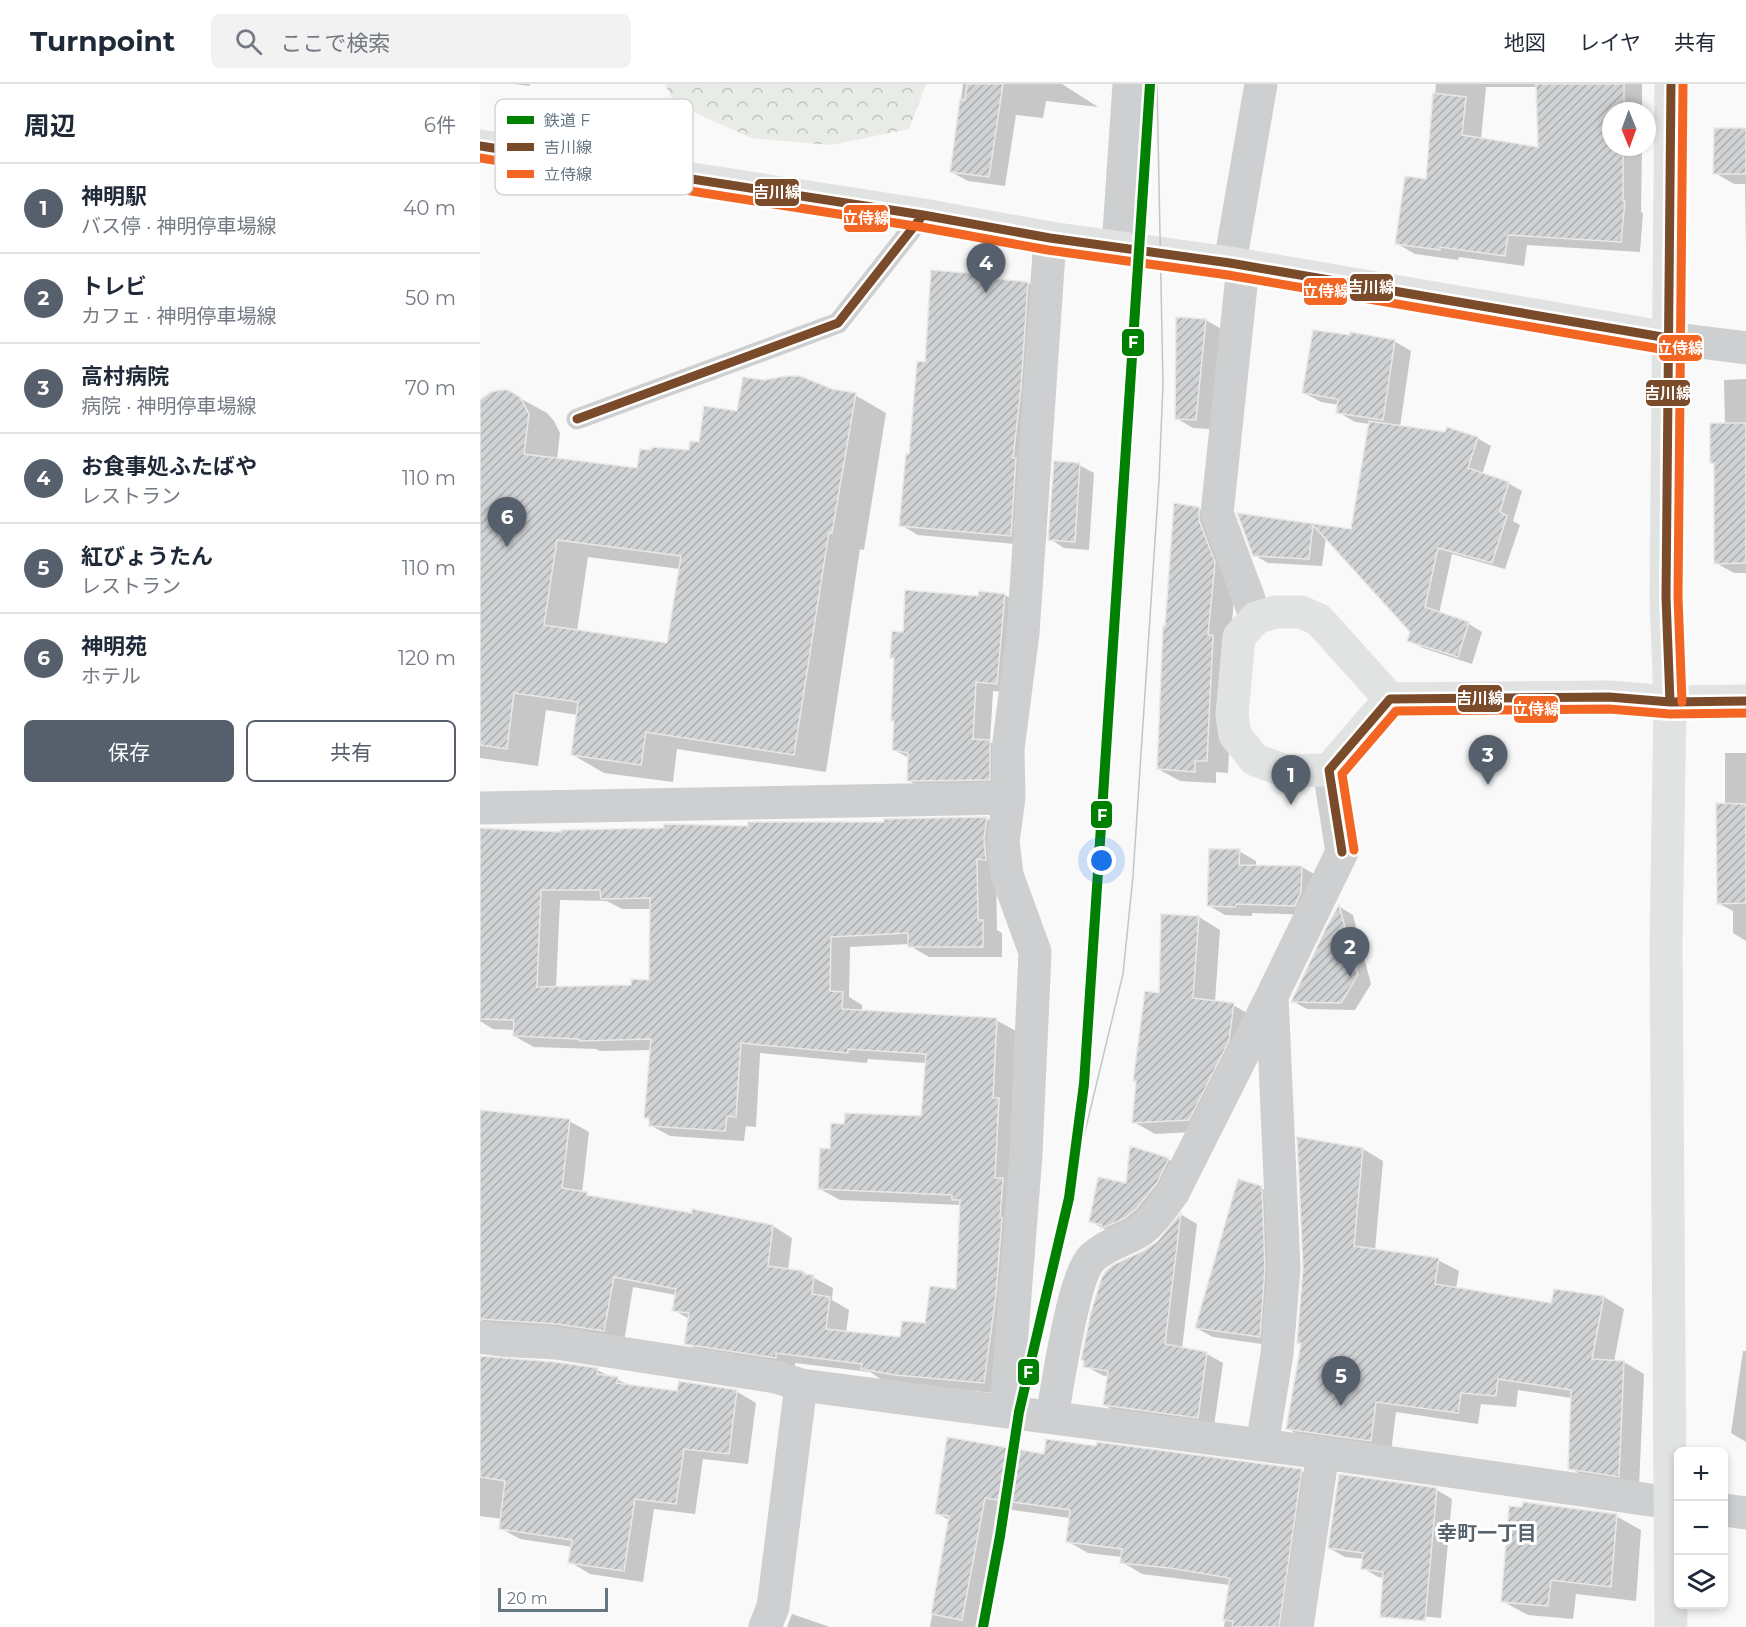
<!DOCTYPE html>
<html lang="ja">
<head>
<meta charset="utf-8">
<style>
	body { margin:0; font-family:Montserrat,"Noto Sans JP",sans-serif; background:#f2f2f3; color:#1f2937 }
	.controls { position:absolute; right:18px; bottom:18px; display:grid; overflow:hidden; border-radius:9px; box-shadow:0 3px 9px #0003 }
	.controls button { width:54px; height:54px; display:grid; place-items:center; padding:0; border:0; border-bottom:2px solid #e0e1e3; background:#fff; color:#1f2937; font:30px sans-serif }
	.compass { position:absolute; left:1122px; top:18px; width:54px; height:54px; border-radius:50%; background:#fff; box-shadow:0 3px 9px #0003; rotate:179deg }
	.scale { position:absolute; left:18px; bottom:15px; width:110px; box-sizing:border-box; padding-left:6px; border:3px solid #657683; border-top:0; font-size:16px; line-height:21px; white-space:nowrap; color:#657683; -webkit-text-stroke:4px #fff; paint-order:stroke }
	.you { position:absolute; left:622px; top:777px; width:21px; height:21px; margin:-15px; border:4px solid #fff; border-radius:50%; background:#1a73e8; box-shadow:0 0 0 9px #1a73e833 }
	.badge { display:grid; place-items:center; width:39px; height:39px; border-radius:50%; background:#56606c; color:#fff; font-size:20px; font-weight:700 }
	.pin { position:absolute; translate:-50% -50px; filter:drop-shadow(0 2px 3px #0008) }
	.pin::after { content:''; position:absolute; top:32px; width:21px; height:18px; background:inherit; clip-path:polygon(0 0,100% 0,50% 100%) }
	.list { margin:0; padding:0; list-style:none }
	h2 { display:flex; justify-content:space-between; align-items:center; height:78px; margin:0; padding:0 24px; font-size:26px }
	h2 small { font-size:20px; font-weight:400; color:#747a83 }
	.list li { display:grid; grid-template-columns:39px 1fr auto; gap:18px; align-items:center; box-sizing:border-box; height:90px; padding:0 24px; border-top:2px solid #e0e1e3 }
	.list b { display:block; font-size:22px; white-space:nowrap }
	.list p { margin:0; font-size:20px; white-space:nowrap; color:#747a83 }
	.list em { font-size:20px; font-style:normal; color:#747a83 }
	.actions { display:flex; gap:12px; padding:18px 24px }
	.actions a { flex:1; padding:14px 0; border:2px solid #56606c; border-radius:9px; text-align:center; font-size:21px; color:#56606c }
	.actions .main { background:#56606c; color:#fff }
	.icon { flex:none; width:33px; height:33px; fill:none; stroke:currentColor; stroke-width:2; stroke-linecap:round; stroke-linejoin:round }
	.map { position:relative; flex:none; width:1266px; height:1543px; overflow:hidden }
	header { display:flex; align-items:center; gap:36px; box-sizing:border-box; height:84px; padding:0 30px; background:#fff; border-bottom:2px solid #e0e1e3 }
	header strong { font-size:28px }
	nav { display:flex; gap:33px; margin-inline-start:auto; font-size:21px }
	.search { width:420px; height:54px; background:#f2f2f3; display:flex; align-items:center; gap:15px; box-sizing:border-box; padding:0 21px; border-radius:9px; color:#747a83; font-size:22px }
	main { display:flex }
	aside { flex:1; background:#fff }
	.map>svg:first-child { display:block }
	.forest { fill:url(#forest-crowns) }
	.shadow { fill:#0003; fill-rule:evenodd }
	.building { fill:url(#building-hatch); stroke:#e8e8e8; stroke-width:1.5; fill-rule:evenodd }
	.lines { fill:none; stroke-linecap:round; stroke-linejoin:round }
	.lane { stroke:#cecfd0; stroke-width:21 }
	.street { stroke:#cecfd0; stroke-width:33 }
	.secondary { stroke:#e1e2e2; stroke-width:33 }
	.tram { stroke:#c3c5c6; stroke-width:1.5 }
	.bus-1-casing { stroke:#fff; stroke-width:14 }
	.bus-2-casing { stroke:#fff; stroke-width:14 }
	.bus-1 { stroke:#7a4b2a; stroke-width:9 }
	.bus-2 { stroke:#f26522; stroke-width:9 }
	.rail-1-casing { stroke:#fff; stroke-width:15 }
	.rail-1 { stroke:#008000; stroke-width:10 }
	.labels { text-anchor:middle; stroke-width:6; stroke-linejoin:round; paint-order:stroke }
	.neighbourhood-label { font-size:20px; font-weight:bold; fill:#57646e; stroke:#fff }
	.key { fill:#fff; stroke:#d1d6da; stroke-width:1.5 }
	.key-label { font-size:16px; fill:#657683 }
	.line-badge { stroke:#fff; stroke-width:2 }
	.badge-label { font-size:16px; text-anchor:middle; font-weight:bold; fill:#fff }
</style>
</head>
<body>
<header>
<strong>Turnpoint</strong>
<div class="search"><svg class="icon" aria-label="search" viewBox="0 0 24 24"><circle cx="10" cy="10" r="6"/><path d="M15 15l6 6"/></svg>ここで検索</div>
<nav><a>地図</a><a>レイヤ</a><a>共有</a></nav>
</header>
<main>
<aside>
<h2>周辺<small>6件</small></h2>
<ul class="list">
<li><span class="badge">1</span><div><b>神明駅</b><p>バス停 · 神明停車場線</p></div><em>40 m</em></li>
<li><span class="badge">2</span><div><b>トレビ</b><p>カフェ · 神明停車場線</p></div><em>50 m</em></li>
<li><span class="badge">3</span><div><b>高村病院</b><p>病院 · 神明停車場線</p></div><em>70 m</em></li>
<li><span class="badge">4</span><div><b>お食事処ふたばや</b><p>レストラン</p></div><em>110 m</em></li>
<li><span class="badge">5</span><div><b>紅びょうたん</b><p>レストラン</p></div><em>110 m</em></li>
<li><span class="badge">6</span><div><b>神明苑</b><p>ホテル</p></div><em>120 m</em></li>
</ul>
<div class="actions"><a class="main">保存</a><a>共有</a></div>
</aside>
<div class="map">
<svg width="1266" height="1543" viewBox="0 0 1266 1543">
	<defs>
		<pattern id="forest-crowns" width="20" height="18" patternUnits="userSpaceOnUse" patternTransform="scale(1.5)"><rect width="20" height="18" fill="#e8ebe6"/><path d="M2 6a3 3 0 1 1 6 0M12 15a3 3 0 1 1 6 0" fill="none" stroke="#c0c3c0"/></pattern>
		<pattern id="building-hatch" width="6" height="6" patternUnits="userSpaceOnUse" patternTransform="scale(1.5)"><rect width="6" height="6" fill="#d0d2d3"/><path d="M-1 1l2-2M0 6l6-6M5 7l2-2" fill="none" stroke="#acafb1"/></pattern>
	</defs>
	<rect width="100%" height="100%" fill="#f9f9f9"/>
	<!-- forest -->
	<path class="forest" d="M185 0H446L429 45 351 61 271 54 194 19Z"/>
	<!-- shadow -->
	<path class="shadow" d="M34 0H50L49 2Z
		M483 0H582L618 23 566 17 563 34 536 31 525 102 488 97 471 88Z
		M956 0H1162V27H1131V63H1162L1161 128 1163 129 1160 168 1047 161 1044 182 979 173 978 176 935 170 916 159 947 97ZM1006 3H1058L1060 65 1001 56Z
		M1266 46V162L1265 100H1254L1235 89Z
		M498 191 504 195 548 199 564 209 547 461 438 451 421 441 431 372Z
		M697 235 726 236 743 246 732 345 713 344 696 334Z
		M914 257 931 267 920 343 997 354 1011 362 1002 391 1028 399 1042 407 1033 437 1040 441 1025 485 972 470 959 530 989 540 1002 548 992 580 943 564 929 556 932 547 846 453 842 482 788 479 774 471 759 430 872 447 890 340 875 338 858 328 859 321 841 318 824 309Z
		M1266 295V489H1254L1236 479 1235 381 1232 379 1245 341 1244 296Z
		M351 306 375 311 406 329 384 466 380 465 346 688 197 665 193 698 124 689 93 671 98 631 66 626 58 682 0 674V321L34 311 67 329 74 337 80 349 77 375 158 385 210 367 259 328ZM108 473 200 485 188 560 97 547Z
		M599 381 614 389 609 466 584 464 570 455Z
		M718 424 740 437 756 491 750 562 754 565 748 689 736 688V699L700 697 678 685 686 544Z
		M500 509 525 511 542 521 534 609 513 607 510 658 527 668 526 705 445 706 428 696 429 674 414 666 416 638 412 636 416 576 412 573 425 549 499 514Z
		M1245 669H1266V857L1253 849V827L1238 819 1245 721Z
		M507 735 526 746 516 786 517 846 522 849V873H449L430 862V860L370 863 369 913 382 921V928L516 936 536 947 523 1310 436 1301 402 1296 390 1288 315 1279V1284L225 1270 206 1259 209 1235 194 1226 196 1211 153 1203 144 1258 18 1246 0 1235V1027L89 1037 109 1048 102 1109 115 1114 293 1142 312 1154 308 1186 323 1188 353 1204 352 1216 369 1226 366 1249 421 1255 447 1241 478 1207 481 1121 360 1116 340 1105 351 1066 365 1041 442 1033 446 979 388 975 387 979 280 969 276 1043 266 1042 264 1057 190 1052 170 1041V1036L166 1033 172 966 120 967 116 965 54 963 34 952 35 946 13 945 0 937V746L83 749 405 740ZM80 816 127 817 142 825H171L170 897 152 903 76 904Z
		M759 767 776 777V782L822 783 839 793 832 831 772 829V832L745 831 728 821Z
		M860 823 873 831 891 900 875 926 827 925 812 917 847 845Z
		M719 833 740 846 735 918 753 921 774 933 730 1047 675 1050 654 1038 680 911Z
		M819 1055 883 1065 903 1077 895 1166 958 1176 979 1187 976 1205 1072 1221 1124 1213 1144 1225 1134 1278H1144L1164 1290 1159 1403 1110 1396 1090 1384 1092 1314 1038 1306 1036 1323 1001 1320 998 1340 916 1328 911 1368 828 1356 808 1345 822 1260 818 1258 824 1183Z
		M652 1064 689 1076 704 1084 638 1153 610 1137 647 1101Z
		M781 1104 798 1113 796 1262 733 1253 716 1244Z
		M702 1131 717 1140 702 1265 727 1270 743 1279 734 1342 641 1330 624 1321 629 1293 622 1291 605 1282 673 1163 689 1148Z
		M1263 1267H1266V1358L1251 1349Z
		M0 1272 117 1286 151 1302 198 1309 256 1307 276 1319 268 1380 223 1375 215 1430 174 1425 163 1498 110 1490 90 1478 93 1463 40 1455 20 1444 22 1435 0 1432Z
		M566 1372 821 1387 842 1398 820 1543H744L750 1501 662 1490 642 1478V1473L608 1469 587 1457 590 1434 526 1425 504 1543H506H450L469 1436 457 1429Z
		M957 1406 972 1415 961 1534 918 1530 904 1494 898 1493 883 1484 884 1475 865 1473 849 1464Z
		M1136 1432 1161 1446 1156 1517 1096 1510 1093 1535 1048 1531 1022 1517Z
		M312 1530 350 1543H307Z"/>
	<!-- building -->
	<path class="building" d="M487 0H523L509 93 470 88 480 15 485 16Z
		M1056 0H1144V27H1131V63H1143V117H1145L1141 158 1028 151 1025 172 960 163V166L915 160 925 92 946 95 953 9 986 13 982 51 1058 63Z
		M1234 44H1266V90H1233Z
		M451 186 498 190V193L548 198 541 304 533 374H536L531 452 419 442 426 370H429L437 277 445 278Z
		M696 233 726 235 716 336 695 335Z
		M833 246 870 251V248L915 256 903 336 856 329 858 315 822 309Z
		M307 292H320L352 305 376 309 352 449 349 448 314 671 166 648 161 681 91 671 98 618 34 609 27 665 0 661V316L11 308 20 306H28L40 313 49 330 44 370 157 384 160 365 171 366 172 363 209 366 210 357 219 358 224 322 257 327 263 293 284 296ZM77 456 201 472 187 559 64 541Z
		M889 337 965 348 967 343 998 353 988 384 1029 398 1020 428 1027 432 1012 479 958 464 945 523 989 538 978 573 927 557 930 548 833 441 829 475 773 472 757 429 871 445Z
		M1230 339H1266V479L1234 480V379H1230Z
		M574 377 600 379 595 458 568 456Z
		M694 419 719 423V436L735 478 728 551H733L727 677H715V688L677 685 683 542H685Z
		M425 506 498 512 499 507 525 510 517 600 496 598 493 655 510 656V696L427 697 428 669 412 666 414 637H411L414 574H410L412 547 423 548Z
		M1236 719 1266 720V819L1237 820Z
		M507 733 504 755 506 776 497 775 498 836H503V863H428V849L351 853 350 907 363 908 362 925 517 934 513 1014H519L515 1094H523L520 1134H522L516 1211 504 1299 415 1291 381 1285 382 1280 296 1269V1274L204 1260 209 1229 192 1227 196 1205 134 1193 124 1247 77 1240 0 1235V1026L90 1035 82 1104 107 1108V1111L212 1129V1125L293 1141 288 1182 323 1187V1190L334 1191 332 1210 350 1213 346 1245 420 1253 422 1237 445 1239 450 1202 476 1205 480 1116H472V1111L338 1105 340 1064 350 1065 351 1039 364 1040 365 1029 441 1032 446 970 368 965V969L261 959 256 1033 247 1032 245 1047 169 1042V1034H164L171 955 99 957V955L33 952 34 936 0 935V744L81 748V746L184 744V740L268 742V738H404V735ZM61 806H120L121 815 170 814 169 896 151 895V901L57 903Z
		M729 765H760L759 781 822 782 821 808 815 822 756 820 755 823 727 822Z
		M859 821 878 891 861 919 811 918 846 844Z
		M681 830 719 832 713 914 754 919 749 957 709 1036 652 1039 656 997H653L665 907 679 909Z
		M817 1053 883 1064 874 1162 959 1174 955 1200 1071 1219 1074 1205 1124 1212 1112 1275 1144 1277 1139 1393 1088 1385 1091 1306 1018 1295 1016 1312 981 1309 978 1329 896 1318 891 1357 806 1345 821 1259H817L823 1183Z
		M650 1062 689 1074 677 1099 656 1125 645 1134 621 1145 622 1141 609 1138 618 1093 646 1099Z
		M758 1095 782 1102 785 1184 780 1253 715 1244Z
		M701 1129 685 1260 727 1268 718 1334 623 1321 628 1287 603 1283 604 1277 601 1276 611 1228 622 1193 626 1187 633 1181 663 1167 677 1158Z
		M0 1272 74 1278 118 1284 117 1290 138 1293 137 1299 197 1307 199 1297 257 1306 249 1370 204 1365 196 1420 155 1415 144 1487 88 1479 92 1456 19 1445 25 1397 0 1393Z
		M467 1353 564 1370 566 1355 616 1362 617 1358 822 1385 799 1543H752L753 1537 743 1536 750 1494 690 1484 640 1479 642 1465 586 1458 590 1426 505 1414 482 1536 451 1530 469 1432 455 1430Z
		M859 1390 957 1404 945 1537 900 1533 903 1488 881 1485 883 1469 848 1464Z
		M1043 1418 1137 1430 1131 1503 1071 1496 1068 1522 1021 1518 1029 1422 1042 1423Z"/>
	<g class="lines">
		<!-- lane -->
		<path class="lane" d="M97 335 358 239 443 131"/>
		<!-- street -->
		<path class="street" d="M638 163 649 0
			M750 179 781 0
			M763 182 737 429 776 534
			M1188 254 1266 264
			M0 724 529 714
			M0 1253 21 1256 76 1259 296 1293 321 1301 843 1369 1198 1420
			M526 1326 546 1071 555 868 527 791 523 757 529 714 528 665 543 549 570 154
			M572 1332C578 1301 593 1192 612 1174 627 1160 644 1157 660 1147 674 1137 683 1122 693 1109L790 916
			M782 1361 797 1270 804 1184 792 912 862 768 849 686
			M1244 1426 1266 1429
			M285 1543 293 1523 321 1301
			M817 1543 843 1369"/>
		<!-- secondary -->
		<path class="secondary" d="M1191 0 1186 513 1190 618 1186 862 1191 1543
			M0 62 443 131 570 154 750 179 1188 254
			M910 615 849 686 806 687 775 676 755 651 752 631 759 553 776 534 795 528H821L839 536 910 615 1129 613 1190 618 1266 617"/>
		<!-- tram -->
		<path class="tram" d="M589 1114 643 890 653 792 679 396 683 300 677 0"/>
		<!-- bus-1 casing -->
		<g class="bus-1-casing">
			<path id="bus-1" d="M0 62 443 131 570 154 750 179 1188 254
				M97 335 358 239 443 131
				M1190 618 1186 513 1191 0
				M862 768 849 686 910 615 1129 613 1190 618 1266 617"/>
		</g>
		<!-- bus-2 casing -->
		<g class="bus-2-casing">
			<path id="bus-2" d="M0 74 441 143 568 166 748 191 1186 266
				M1202 618 1198 513 1203 0
				M874 766 862 690 916 627 1129 625 1190 630 1266 629"/>
		</g>
		<!-- bus-1 -->
		<use href="#bus-1" class="bus-1"/>
		<!-- bus-2 -->
		<use href="#bus-2" class="bus-2"/>
		<!-- rail-1 casing -->
		<g class="rail-1-casing">
			<path id="rail-1" d="M503 1543 520 1452 539 1328 589 1114 604 1000 670 0"/>
		</g>
		<!-- rail-1 -->
		<use href="#rail-1" class="rail-1"/>
	</g>
	<g class="labels">
		<!-- neighbourhood labels -->
		<g class="neighbourhood-label">
			<text x="1007" y="1456">幸町一丁目</text>
		</g>
	</g>
	<!-- legend -->
	<rect x="15" y="15" width="198" height="96" rx="9" class="key"/>
	<rect x="27" y="32" width="27" height="8" fill="#008000"/>
	<rect x="27" y="59" width="27" height="8" fill="#7a4b2a"/>
	<rect x="27" y="86" width="27" height="8" fill="#f26522"/>
	<g class="key-label">
		<text x="64" y="42">鉄道 F</text>
		<text x="64" y="69">吉川線</text>
		<text x="64" y="96">立侍線</text>
	</g>
	<g class="line-badge">
		<rect x="274" y="94" width="46" height="29" rx="6" fill="#7a4b2a"/>
		<rect x="363" y="120" width="46" height="29" rx="6" fill="#f26522"/>
		<rect x="869" y="189" width="45" height="29" rx="6" fill="#7a4b2a"/>
		<rect x="823" y="193" width="45" height="29" rx="6" fill="#f26522"/>
		<rect x="641" y="244" width="24" height="29" rx="6" fill="#008000"/>
		<rect x="1178" y="250" width="45" height="28" rx="6" fill="#f26522"/>
		<rect x="1165" y="295" width="46" height="28" rx="6" fill="#7a4b2a"/>
		<rect x="977" y="600" width="46" height="29" rx="6" fill="#7a4b2a"/>
		<rect x="1033" y="611" width="46" height="29" rx="6" fill="#f26522"/>
		<rect x="610" y="716" width="23" height="29" rx="6" fill="#008000"/>
		<rect x="537" y="1274" width="23" height="28" rx="6" fill="#008000"/>
	</g>
	<g class="badge-label">
		<text x="297" y="114">吉川線</text>
		<text x="386" y="140">立侍線</text>
		<text x="891" y="209">吉川線</text>
		<text x="846" y="213">立侍線</text>
		<text x="653" y="264">F</text>
		<text x="1200" y="270">立侍線</text>
		<text x="1188" y="315">吉川線</text>
		<text x="1000" y="620">吉川線</text>
		<text x="1056" y="631">立侍線</text>
		<text x="622" y="737">F</text>
		<text x="548" y="1294">F</text>
	</g>
</svg>
<div class="controls">
<button>+</button>
<button>−</button>
<button><svg class="icon" aria-label="layers" viewBox="0 0 24 24"><path d="M12 4l9 5-9 5-9-5zM3 14l9 5 9-5"/></svg></button>
</div>
<svg class="compass" viewBox="-18 -18 36 36"><path d="M0-13l5 13h-10z" fill="#e53935"/><path d="M0 13l5-13h-10z" fill="#747a83"/></svg>
<div class="scale">20 m</div>
<div class="you"></div>
<div class="pin badge" style="left:811px;top:721px">1</div>
<div class="pin badge" style="left:870px;top:893px">2</div>
<div class="pin badge" style="left:1008px;top:701px">3</div>
<div class="pin badge" style="left:506px;top:209px">4</div>
<div class="pin badge" style="left:861px;top:1322px">5</div>
<div class="pin badge" style="left:27px;top:463px">6</div>
</div>
</main>
</body>
</html>
